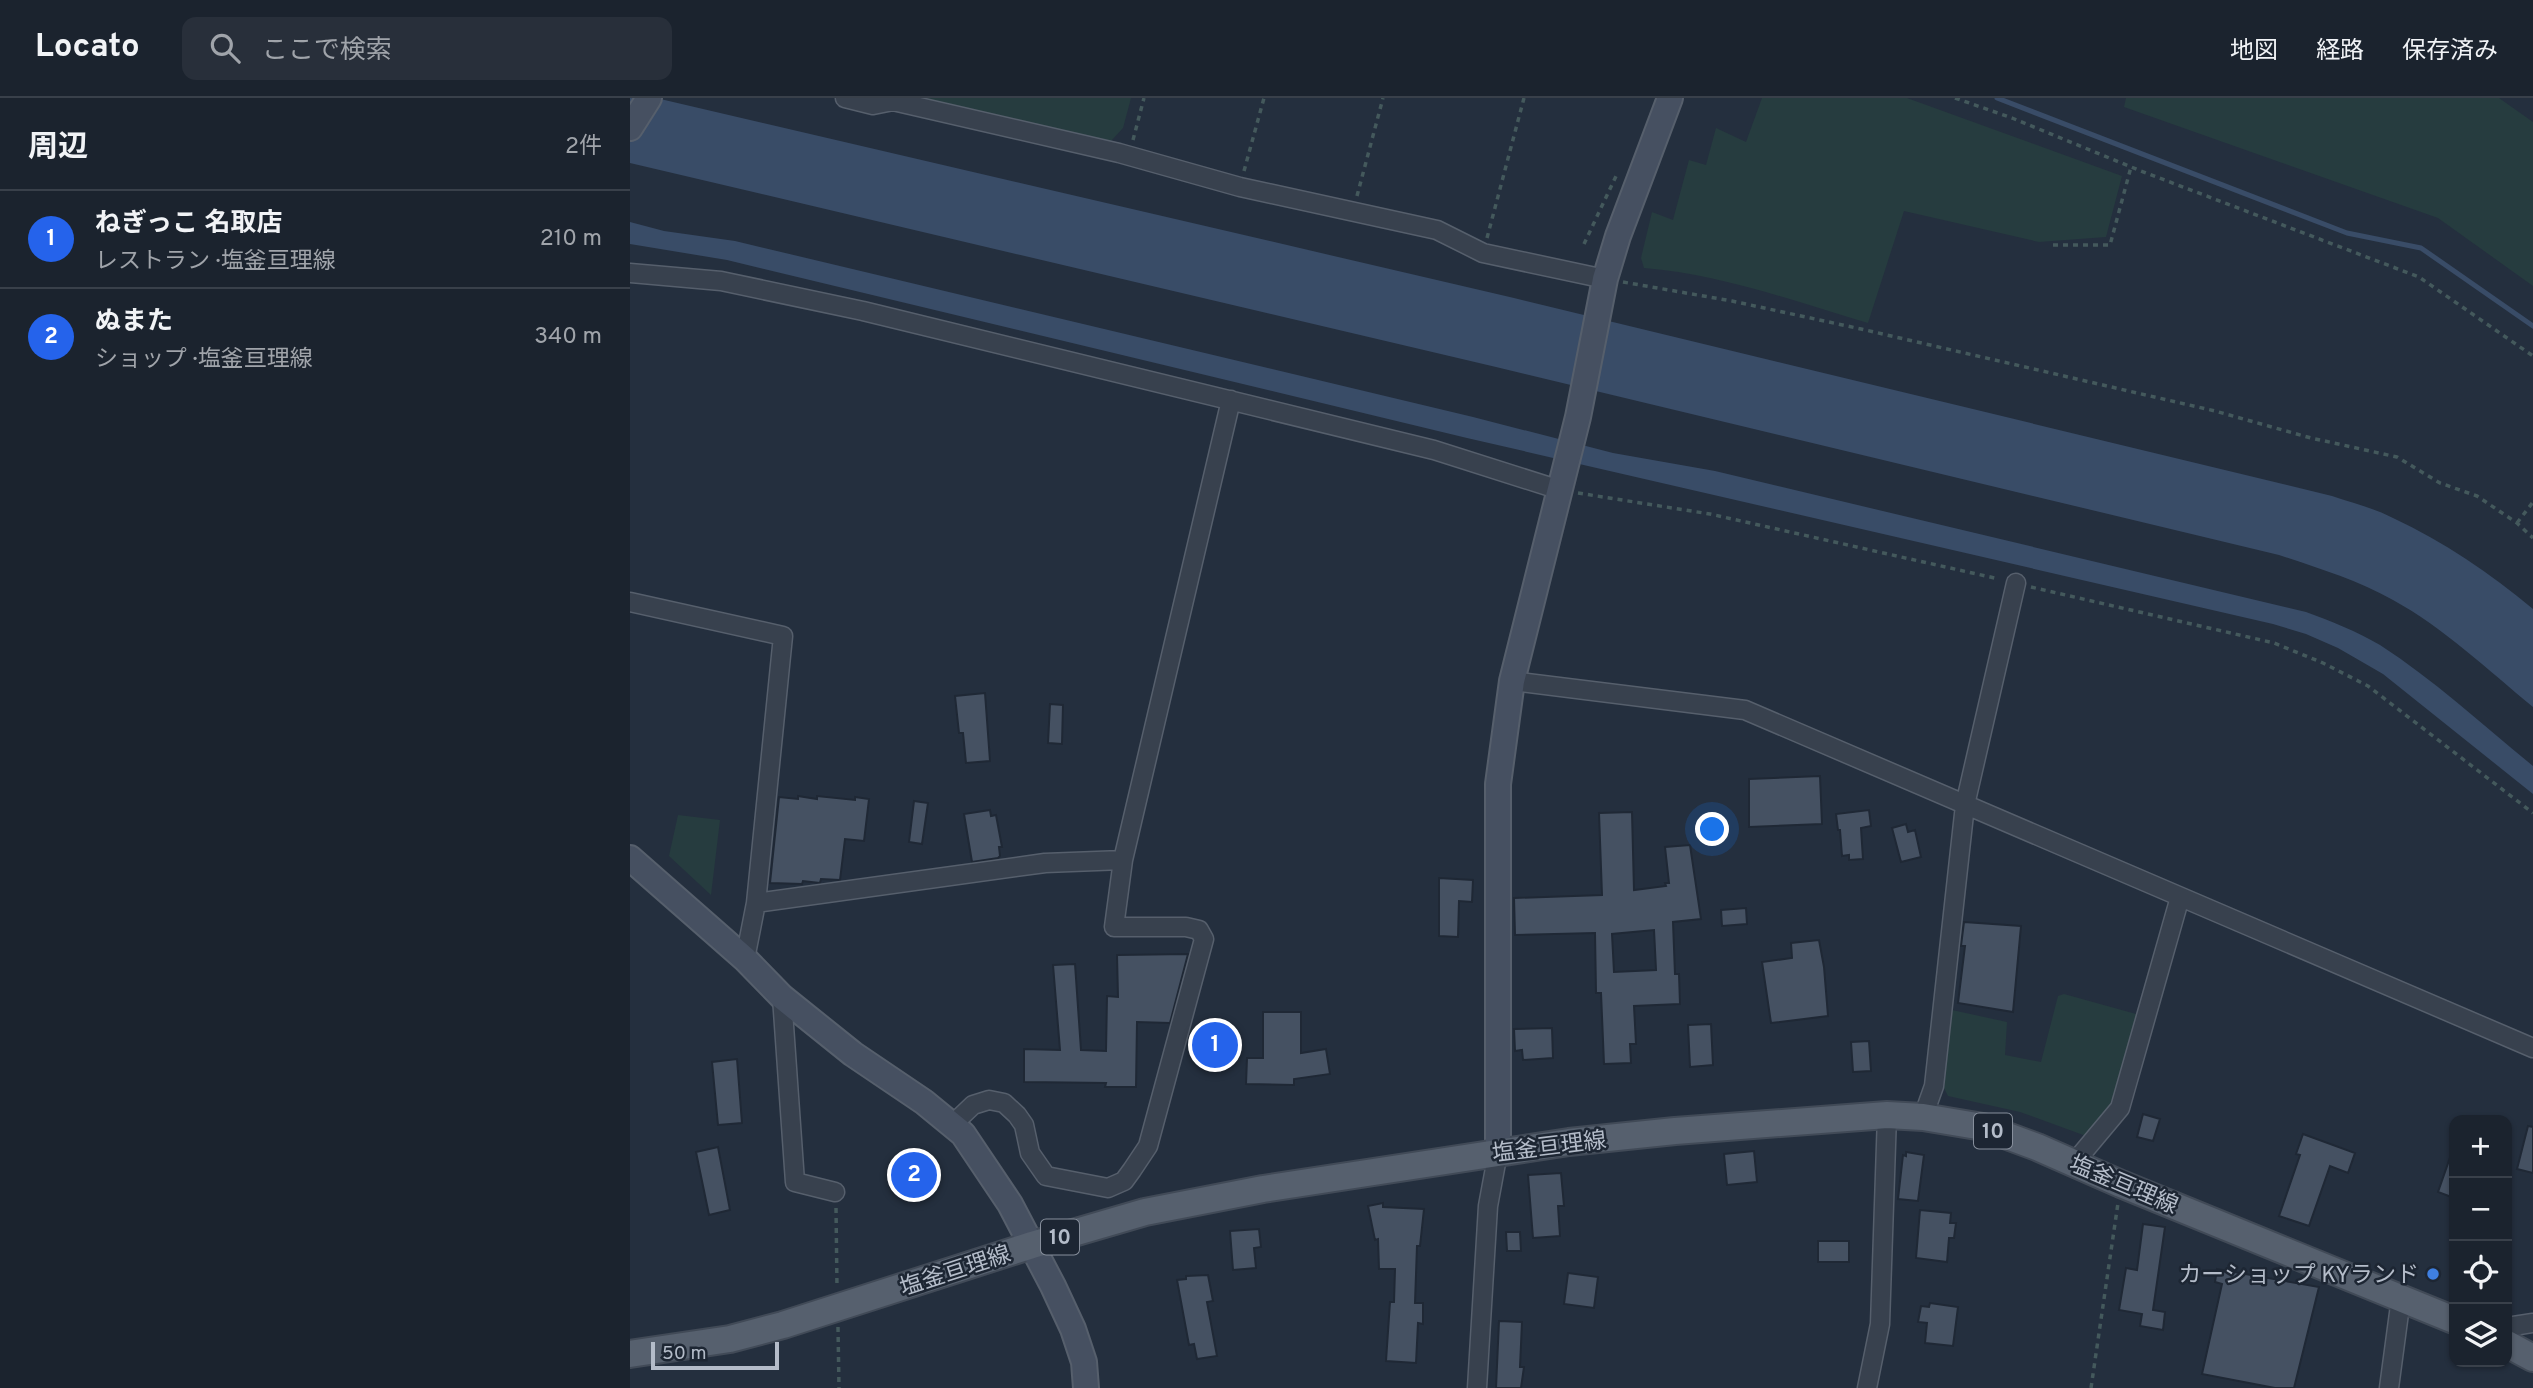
<!DOCTYPE html>
<html lang="ja">
<head>
<meta charset="utf-8">
<style>
	body { margin:0; font-family:Overpass,"Noto Sans JP",sans-serif; background:#282f3a; color:#f1f3f6 }
	.controls { position:absolute; right:21px; bottom:21px; display:grid; overflow:hidden; border-radius:14px; box-shadow:0 2px 5px #0004 }
	.controls button { width:63px; height:63px; display:grid; place-items:center; padding:0; border:0; border-bottom:2px solid #39404a; background:#1b232e; color:#f1f3f6; font:35px sans-serif }
	.scale { position:absolute; left:21px; bottom:18px; width:128px; box-sizing:border-box; padding-left:7px; border:4px solid #b4bcc9; border-top:0; font-size:19px; line-height:24px; white-space:nowrap; color:#b4bcc9; -webkit-text-stroke:5px #1d2633; paint-order:stroke }
	.you { position:absolute; left:1083px; top:732px; width:24px; height:24px; margin:-18px; border:5px solid #fff; border-radius:50%; background:#1a73e8; box-shadow:0 0 0 10px #1a73e833 }
	.badge { display:grid; place-items:center; width:46px; height:46px; border-radius:50%; background:#2563eb; color:#fff; font-size:23px; font-weight:700 }
	.pin { position:absolute; translate:-50% -50%; border:4px solid #fff; box-shadow:0 2px 7px #0006 }
	.list { margin:0; padding:0; list-style:none }
	h2 { display:flex; justify-content:space-between; align-items:center; height:91px; margin:0; padding:0 28px; font-size:30px }
	h2 small { font-size:23px; font-weight:400; color:#a0a4aa }
	.list li { display:grid; grid-template-columns:46px 1fr auto; gap:21px; align-items:center; box-sizing:border-box; height:98px; padding:0 28px; border-top:2px solid #39404a }
	.list b { display:block; font-size:26px; white-space:nowrap }
	.list p { margin:0; font-size:23px; white-space:nowrap; color:#a0a4aa }
	.list em { font-size:23px; font-style:normal; color:#a0a4aa }
	.icon { flex:none; width:38px; height:38px; fill:none; stroke:currentColor; stroke-width:2; stroke-linecap:round; stroke-linejoin:round }
	.map { position:relative; flex:none; width:1903px; height:1290px; overflow:hidden }
	header { display:flex; align-items:center; gap:42px; box-sizing:border-box; height:98px; padding:0 35px; background:#1b232e; border-bottom:2px solid #39404a }
	header strong { font-size:33px }
	nav { display:flex; gap:38px; margin-inline-start:auto; font-size:24px }
	.search { width:490px; height:63px; background:#282f3a; display:flex; align-items:center; gap:18px; box-sizing:border-box; padding:0 24px; border-radius:14px; color:#a0a4aa; font-size:26px }
	main { display:flex }
	aside { flex:1; background:#1b232e }
	.map>svg:first-child { display:block }
	.green { fill:#263c3f }
	.water { fill:#394c67 }
	.lines { fill:none; stroke-linecap:round; stroke-linejoin:round }
	.stream { stroke:#394c67; stroke-width:5 }
	.building { fill:#455162; stroke:#1f2835; stroke-width:2; fill-rule:evenodd }
	.street-casing { stroke:#565f6c; stroke-width:21 }
	.secondary-casing { stroke:#565f6c; stroke-width:28 }
	.primary-casing { stroke:#414a57; stroke-width:30 }
	.path { stroke:#44595c; stroke-width:3.5; stroke-dasharray:5 5; stroke-linecap:butt }
	.street { stroke:#38414e; stroke-width:18 }
	.secondary { stroke:#465061; stroke-width:24 }
	.primary { stroke:#56606e; stroke-width:26 }
	.shop-dot { fill:#3f7fe0; stroke:#1d2633; stroke-width:2.5 }
	.labels { text-anchor:middle; stroke-width:5; stroke-linejoin:round; paint-order:stroke }
	.shield { fill:#1d2633; stroke:#878f9c; stroke-width:2 }
	.shield-label { font-size:21px; font-weight:bold; fill:#b4bcc9 }
	.street-label { font-size:23px; fill:#b4bcc9; stroke:#1d2633 }
	.poi-label { font-size:23px; fill:#b4bcc9; stroke:#1d2633; text-anchor:end }
</style>
</head>
<body>
<header>
<strong>Locato</strong>
<div class="search"><svg class="icon" aria-label="search" viewBox="0 0 24 24"><circle cx="10" cy="10" r="6"/><path d="M15 15l6 6"/></svg>ここで検索</div>
<nav><a>地図</a><a>経路</a><a>保存済み</a></nav>
</header>
<main>
<aside>
<h2>周辺<small>2件</small></h2>
<ul class="list">
<li><span class="badge">1</span><div><b>ねぎっこ 名取店</b><p>レストラン · 塩釜亘理線</p></div><em>210 m</em></li>
<li><span class="badge">2</span><div><b>ぬまた</b><p>ショップ · 塩釜亘理線</p></div><em>340 m</em></li>
</ul>
</aside>
<div class="map">
<svg width="1903" height="1290" viewBox="0 0 1903 1290">
	<rect width="100%" height="100%" fill="#242f3e"/>
	<!-- green -->
	<path class="green" d="M291 0H501L493 30 481 43Z
		M1132 0H1277L1492 78 1476 139 1409 144 1274 113 1238 225C1164 203 1090 176 1014 170L1011 160 1022 114 1043 122 1059 62 1076 67 1086 30 1116 44Z
		M1496 0H1869L1903 24V188L1808 120 1494 9Z
		M48 717 90 722 81 797 39 758Z
		M1434 896 1506 916 1509 927 1482 1009 1456 1038 1390 1014 1318 998 1314 990 1322 912 1377 924 1375 957 1411 964 1428 898Z"/>
	<!-- water -->
	<path class="water" d="M0 0H26L884 200 1702 398C1722 405 1744 410 1763 420 1814 444 1860 475 1903 511V609C1858 572 1814 530 1763 502 1727 482 1688 470 1649 457L866 269 0 65Z
		M0 124 34 133 105 143 843 319 983 355 1085 373 1676 514C1701 523 1726 533 1750 547 1804 582 1853 627 1903 668V696L1753 576 1708 550 1676 536 1643 526 837 340 97 162 0 146Z"/>
	<g class="lines">
		<!-- stream -->
		<path class="stream" d="M1367 0 1717 135 1791 150 1903 228"/>
	</g>
	<!-- building -->
	<path class="building" d="M355 595 360 663 336 665 333 635H329L325 598Z
		M420 606 433 607 432 646 418 645Z
		M1190 678 1192 726 1119 729V681Z
		M168 698 187 701V698L225 702V699L239 701 234 743 215 741 210 782 191 781 190 785 173 783 172 786 140 785 149 699 168 701Z
		M284 703 298 705 292 746 279 744Z
		M360 712 361 718 366 717 372 749H369L370 758 368 760 342 764 334 716Z
		M1239 712 1241 728 1231 730 1233 761 1219 762V757L1212 758 1210 732H1208L1206 716Z
		M1002 714 1004 792 1036 788 1035 785H1039L1035 749 1060 747 1071 821 1043 824 1045 876H1049L1050 906 1004 908 1006 946H1000L1001 965 974 966 971 895H966L965 835 885 837 884 800 972 797 969 715ZM1024 832 1026 872 984 874 982 836Z
		M1276 726 1278 734 1285 732 1291 759 1271 764 1262 730Z
		M809 780 843 782 842 804 829 803 828 839 809 838Z
		M1116 810 1117 826 1092 828 1091 812Z
		M1334 824 1391 828 1383 914 1328 905 1335 848H1331Z
		M1189 842 1194 869 1198 918 1141 925 1132 864 1162 860 1161 845Z
		M558 856 540 925 507 924 506 989H475L476 985 394 984V951L430 952 423 867 445 866 451 952 476 953 477 898 488 899 487 857Z
		M633 914H671V955L696 951 700 976 664 981V987L616 986 617 960H633Z
		M1081 926 1083 967 1060 969 1058 927Z
		M598 930V963L568 964V949H574L573 932Z
		M922 930 923 960 893 962 892 952 885 953 884 931Z
		M1239 943 1241 973 1223 974 1221 944Z
		M107 961 112 1025 88 1027 82 964Z
		M1513 1016 1530 1021 1523 1043 1507 1039Z
		M1898 1028 1903 1029V1075L1887 1071Z
		M1673 1036 1725 1055 1718 1075 1700 1068 1679 1128 1649 1118 1670 1057 1666 1056Z
		M88 1049 100 1112 79 1117 66 1054Z
		M1124 1053 1127 1084 1097 1087 1094 1056Z
		M1276 1054 1294 1057 1288 1103 1268 1101 1273 1057 1276 1058Z
		M1822 1054 1824 1055V1100L1808 1094Z
		M277 1061 290 1062 289 1073H296L294 1088 275 1086Z
		M931 1075 934 1108H928L930 1138 903 1140 898 1077Z
		M753 1105V1109L794 1111 790 1148H787L785 1205H793V1226L788 1225 786 1265 756 1263 760 1204H764L765 1171H749L748 1141 745 1142 738 1108Z
		M1290 1112 1321 1115 1320 1125H1326L1324 1140H1319L1317 1164 1286 1160Z
		M1513 1126 1535 1129 1523 1212 1535 1214 1533 1232 1510 1228 1512 1216 1489 1212 1496 1170 1507 1172Z
		M629 1131 631 1149 624 1150 626 1170 603 1172 600 1133Z
		M876 1134H890L891 1153H877Z
		M1188 1143H1219V1164H1188Z
		M1587 1171 1689 1189 1664 1290H1645L1572 1276 1592 1186 1585 1184Z
		M938 1175 968 1179 964 1210 934 1206Z
		M578 1177 583 1203 577 1204 587 1258 567 1261 564 1246 559 1247 547 1182 556 1181V1178Z
		M1300 1205 1328 1209 1323 1248 1295 1245 1297 1225 1288 1224 1291 1208 1299 1209Z
		M869 1223 892 1224 890 1269H894L891 1290H866Z"/>
	<g class="lines">
		<!-- street casing -->
		<g class="street-casing">
			<path id="street" d="M215 0 243 7 263 3 489 55 610 89 807 132 853 155 975 181
				M0 175 91 183 233 213 804 352 930 392
				M0 504 153 538 126 805 115 861
				M882 583 1115 612 1903 950
				M126 805 415 765 493 762
				M152 899 165 1084 205 1094
				M1293 1019 1304 988 1335 707 1386 485
				M322 1027 343 1007 359 1002 374 1005 387 1017 394 1027 400 1055 416 1078 478 1090 494 1083 502 1072 518 1048 574 841 569 832 556 829H484L493 762 601 302
				M1444 1065 1490 1010 1550 799
				M1877 1229 1903 1225
				M847 1290 858 1108 868 1054
				M1237 1290 1250 1226 1257 1017
				M1759 1290 1771 1200"/>
		</g>
		<!-- secondary casing -->
		<g class="secondary-casing">
			<path id="secondary" d="M0 30 19 0
				M0 760 115 861 152 899 223 956 294 1004 333 1036 380 1106 423 1188 443 1231 454 1264 456 1290
				M868 1054V686L882 583 948 319 975 181 988 138 1040 0"/>
		</g>
		<!-- primary casing -->
		<g class="primary-casing">
			<path id="primary" d="M1877 1246 1903 1260
				M0 1256 100 1241 153 1227 402 1147 515 1114 633 1091 939 1044 1045 1033 1257 1017 1293 1019 1353 1029 1407 1049 1491 1086 1824 1222"/>
		</g>
		<!-- path -->
		<path class="path" d="M1325 0 1382 20 1511 73 1789 179 1903 258
			M503 42 514 0
			M614 73 634 0
			M727 98 753 0
			M857 140 894 0
			M954 146 987 76
			M1423 147H1480L1501 69
			M993 184 1102 203 1231 231 1585 313 1681 340 1767 359 1810 385 1847 398 1887 425 1903 440
			M948 395 1080 416 1369 481
			M1887 425 1903 404
			M1401 489 1644 545 1693 565 1738 588 1903 715
			M206 1110 207 1190
			M208 1229 209 1290
			M1461 1290 1488 1105"/>
		<!-- street -->
		<use href="#street" class="street"/>
		<!-- secondary -->
		<use href="#secondary" class="secondary"/>
		<!-- primary -->
		<use href="#primary" class="primary"/>
	</g>
	<!-- markers -->
	<circle class="shop-dot" cx="1803" cy="1176" r="7"/>
	<g class="labels">
		<!-- shield labels -->
		<g class="shield">
			<rect x="1344" y="1015.5" width="38" height="35" rx="5"/>
			<rect x="411" y="1121.5" width="38" height="35" rx="5"/>
		</g>
		<g class="shield-label">
			<text x="1363" y="1040">10</text>
			<text x="430" y="1146">10</text>
		</g>
		<!-- street labels -->
		<g class="street-label">
			<text transform="translate(919 1048) rotate(-7)" y="8">塩釜亘理線</text>
			<text transform="translate(1494 1086) rotate(23)" y="8">塩釜亘理線</text>
			<text transform="translate(325 1172) rotate(-18)" y="8">塩釜亘理線</text>
		</g>
		<!-- poi labels -->
		<g class="poi-label">
			<text x="1789" y="1184">カーショップ KYランド</text>
		</g>
	</g>
</svg>
<div class="controls">
<button>+</button>
<button>−</button>
<button><svg class="icon" aria-label="locate" viewBox="0 0 24 24"><circle cx="12" cy="12" r="6"/><path d="M12 2v4M12 18v4M2 12h4M18 12h4"/></svg></button>
<button><svg class="icon" aria-label="layers" viewBox="0 0 24 24"><path d="M12 4l9 5-9 5-9-5zM3 14l9 5 9-5"/></svg></button>
</div>
<div class="scale">50 m</div>
<div class="you"></div>
<div class="pin badge" style="left:585px;top:947px">1</div>
<div class="pin badge" style="left:284px;top:1077px">2</div>
</div>
</main>
</body>
</html>
